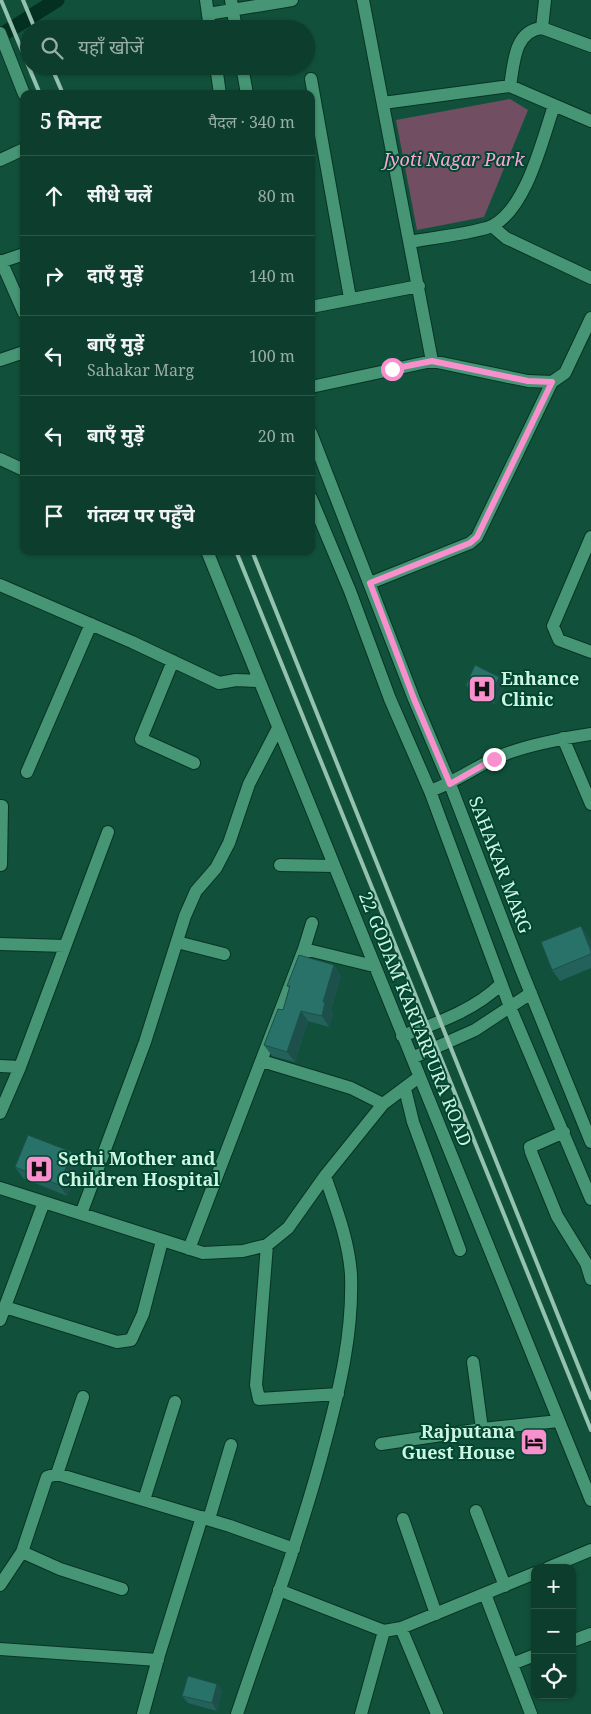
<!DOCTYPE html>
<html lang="hi">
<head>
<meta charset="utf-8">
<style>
	body { margin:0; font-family:"Noto Serif","Noto Sans Devanagari",serif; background:#1b4838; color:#f1f3f6 }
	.controls { position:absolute; right:15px; bottom:15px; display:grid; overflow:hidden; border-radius:10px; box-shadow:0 1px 4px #0004 }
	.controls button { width:45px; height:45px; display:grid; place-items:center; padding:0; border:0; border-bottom:1px solid #2d5648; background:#0d3d2c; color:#f1f3f6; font:25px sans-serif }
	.stop { position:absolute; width:15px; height:15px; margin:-11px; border:4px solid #f890cd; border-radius:50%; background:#fff }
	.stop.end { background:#f890cd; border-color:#fff; box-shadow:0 1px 5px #0008 }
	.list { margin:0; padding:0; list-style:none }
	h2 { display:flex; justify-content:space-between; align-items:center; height:65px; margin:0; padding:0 20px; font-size:21px }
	h2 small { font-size:16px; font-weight:400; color:#9aaea9 }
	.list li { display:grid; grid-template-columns:32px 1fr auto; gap:15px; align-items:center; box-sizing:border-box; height:80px; padding:0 20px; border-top:1px solid #2d5648 }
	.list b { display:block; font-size:19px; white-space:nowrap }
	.list p { margin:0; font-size:16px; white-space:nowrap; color:#9aaea9 }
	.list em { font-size:16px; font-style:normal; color:#9aaea9 }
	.icon { flex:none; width:28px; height:28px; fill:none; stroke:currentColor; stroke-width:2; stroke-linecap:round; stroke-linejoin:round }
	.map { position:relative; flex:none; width:591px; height:1714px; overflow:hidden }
	.search { position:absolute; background:#0d3d2c; box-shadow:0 1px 4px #0004; left:20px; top:20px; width:295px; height:55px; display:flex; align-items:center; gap:12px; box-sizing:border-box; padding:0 18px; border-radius:28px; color:#9aaea9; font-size:19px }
	.panel { position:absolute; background:#0d3d2c; box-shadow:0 1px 4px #0004; left:20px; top:90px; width:295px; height:465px; border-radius:10px }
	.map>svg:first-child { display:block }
	.green { fill:#724e62 }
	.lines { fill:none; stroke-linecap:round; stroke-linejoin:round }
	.canal { stroke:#033021; stroke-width:15 }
	.minor-casing { stroke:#073424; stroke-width:14 }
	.minor { stroke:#469575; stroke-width:12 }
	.rail { stroke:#94c2af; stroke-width:4 }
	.wall { fill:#23625b }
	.shaded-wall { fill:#1d504a }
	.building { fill:#29726a; stroke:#1d504a }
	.route { stroke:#f890cd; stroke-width:6 }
	.labels { text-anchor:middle; stroke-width:4; stroke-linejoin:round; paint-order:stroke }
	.park-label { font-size:18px; font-style:italic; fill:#fda5d7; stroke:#004630 }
	.poi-label { font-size:18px; font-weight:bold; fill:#cef4e2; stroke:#004630; text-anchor:start }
	.street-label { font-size:18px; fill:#cef4e2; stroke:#004630 }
</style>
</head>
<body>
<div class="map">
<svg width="591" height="1714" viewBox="0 0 591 1714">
	<rect width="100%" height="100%" fill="#11513b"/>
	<!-- green -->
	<path class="green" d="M510 99 528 110 484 217 417 230 396 120Z"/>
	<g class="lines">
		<!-- canal -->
		<path class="canal" d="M0 36 57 0"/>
		<!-- minor casing -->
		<g class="minor-casing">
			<path id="minor" d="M206 0 210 29
				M231 0 236 29
				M363 0 432 361
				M545 0 542 28 591 46
				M208 14 292 0
				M0 33 24 94
				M216 66 220 94
				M242 66 247 94
				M311 79 350 298
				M510 86C514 63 514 31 542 28
				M383 103 510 86 591 121
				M0 160 24 149
				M492 226 506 238 591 278
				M410 242C429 238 477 233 492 226 527 208 542 140 554 106
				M1 261 24 313
				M0 262 24 254
				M311 307 419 286
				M0 360 24 352
				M311 387 432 361 528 381 552 382 565 373 591 318
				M311 433 414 699 450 784 521 969 591 1142
				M0 459 24 470
				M311 498 350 591 390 699 430 791 510 1007 591 1199
				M591 537 553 626 559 640 591 652
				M207 551 591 1500
				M370 583 470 543 477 537 552 382
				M0 585 132 642 219 683 236 680 259 681
				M173 661 141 739 194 763
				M563 738 591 804
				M27 772 91 624
				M430 791C453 783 471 770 493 759 519 747 562 738 591 734
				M0 806H2L1 865
				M280 865 334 866
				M177 942 224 954
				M0 944 65 946
				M304 949 312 923
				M402 1036C437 1023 475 1010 501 984
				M412 1058 475 1030 531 993
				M262 1061 351 1088 383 1104
				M0 1066 20 1067 0 1113
				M20 1067 108 832
				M405 1089 413 1122 460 1250
				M564 1132 530 1147 531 1152 557 1216 586 1263 591 1279
				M0 1188 203 1253 243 1251 267 1245 288 1228 325 1176 383 1104 419 1077
				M81 1214 145 1042 185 916 196 891 216 868 229 843 249 784 278 728
				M267 1245 256 1385 259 1399 338 1394
				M189 1249 304 949 374 966
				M5 1307 117 1342 131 1340 143 1314 162 1241
				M0 1320 44 1202
				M473 1362 482 1429
				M381 1444 482 1429 559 1421
				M57 1474 83 1397
				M144 1500 175 1402
				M476 1511 505 1586
				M209 1519 231 1445
				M403 1519 436 1614
				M22 1552 60 1569 122 1589
				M548 1568 591 1550
				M0 1585 22 1552 47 1477 57 1474 230 1526 294 1549
				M279 1590 384 1631
				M485 1594 531 1714
				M401 1628 437 1714
				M572 1641 591 1634
				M0 1649 158 1660
				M512 1664 535 1655
				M143 1714 159 1655 202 1517
				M237 1714C267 1624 301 1535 325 1443 340 1387 353 1333 351 1275 349 1241 336 1208 325 1176
				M361 1714 384 1631 401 1628 535 1573"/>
		</g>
		<!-- minor -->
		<use href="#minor" class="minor"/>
		<!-- rail -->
		<path class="rail" d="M1 0 40 94
			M23 0 35 29
			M51 66 63 94
			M236 551 591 1430
			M252 551 591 1398"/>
	</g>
	<!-- wall -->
	<path class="wall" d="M466 685H505L495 704 471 693Z
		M589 937 591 943V968L560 981 552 970Z
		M334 965 341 976 331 1010 333 1013 329 1027 308 1021 295 1062 272 1056 264 1045 283 1010 289 988 287 986Z
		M72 1152 80 1164 67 1196 23 1178 15 1167Z
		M217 1684 222 1691 217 1711 188 1703 182 1696Z"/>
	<!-- shaded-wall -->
	<path class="shaded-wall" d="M499 677 505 685 495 704 490 697Z
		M581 926 589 937 591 943V951Z
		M334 965 341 976 331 1010 333 1013 329 1027 322 1016 323 1002Z
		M301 1011 308 1021 295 1062 287 1052Z
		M72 1152 80 1164 67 1196 59 1185Z
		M217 1684 222 1691 217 1711 212 1703Z"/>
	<!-- building -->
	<path class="building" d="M475 665 499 677 490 697 466 685Z
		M581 926 591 951V954L552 970 541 942Z
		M299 955 334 965 323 1002H325L322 1016 301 1011 287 1052 264 1045 278 1009 283 1010 290 986H287Z
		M28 1135 72 1152 59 1185 15 1167Z
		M188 1676 217 1684 212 1703 182 1696Z"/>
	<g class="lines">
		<!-- route -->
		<path class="route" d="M392 369 432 361 528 381 552 382 477 537 470 543 370 583 414 699 450 784 494 759"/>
	</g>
	<!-- icons -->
	<defs>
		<g id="hospital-square" transform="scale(1.4375)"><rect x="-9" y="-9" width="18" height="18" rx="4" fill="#f890cd" stroke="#004630"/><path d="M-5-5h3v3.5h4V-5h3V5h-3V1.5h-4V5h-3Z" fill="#111"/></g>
		<g id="hotel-square" transform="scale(1.4375)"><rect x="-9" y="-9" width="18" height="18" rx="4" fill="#f890cd" stroke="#004630"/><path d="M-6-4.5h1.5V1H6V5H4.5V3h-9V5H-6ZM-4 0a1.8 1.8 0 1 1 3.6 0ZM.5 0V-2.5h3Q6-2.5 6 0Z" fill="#111"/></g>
	</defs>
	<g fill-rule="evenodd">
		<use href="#hospital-square" x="482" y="689"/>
		<use href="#hospital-square" x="39" y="1169"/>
		<use href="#hotel-square" x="534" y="1442"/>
	</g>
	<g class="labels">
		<!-- park labels -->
		<g class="park-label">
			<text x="454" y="166">Jyoti Nagar Park</text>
		</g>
		<!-- poi labels -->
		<g class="poi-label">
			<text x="501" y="685">Enhance<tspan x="501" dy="21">Clinic</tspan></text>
			<text x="58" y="1165">Sethi Mother and<tspan x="58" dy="21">Children Hospital</tspan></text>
			<text x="515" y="1438" text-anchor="end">Rajputana<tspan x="515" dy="21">Guest House</tspan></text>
		</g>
		<!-- street labels -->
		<g class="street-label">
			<text transform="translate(500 865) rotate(69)" y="6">SAHAKAR MARG</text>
			<text transform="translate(415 1019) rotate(68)" y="6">22 GODAM KARTARPURA ROAD</text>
		</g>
	</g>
</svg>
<div class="controls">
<button>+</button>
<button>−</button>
<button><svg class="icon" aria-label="locate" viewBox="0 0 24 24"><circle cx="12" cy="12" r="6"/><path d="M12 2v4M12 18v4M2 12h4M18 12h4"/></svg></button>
</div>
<div class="stop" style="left:392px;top:369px"></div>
<div class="stop end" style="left:494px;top:759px"></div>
<div class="search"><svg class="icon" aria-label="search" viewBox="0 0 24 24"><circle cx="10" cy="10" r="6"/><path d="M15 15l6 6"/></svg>यहाँ खोजें</div>
<section class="panel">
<h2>5 मिनट<small>पैदल · 340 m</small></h2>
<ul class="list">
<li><svg class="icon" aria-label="ahead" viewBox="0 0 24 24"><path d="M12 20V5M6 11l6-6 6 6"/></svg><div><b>सीधे चलें</b></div><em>80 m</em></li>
<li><svg class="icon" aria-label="right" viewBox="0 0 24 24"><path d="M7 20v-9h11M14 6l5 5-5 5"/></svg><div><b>दाएँ मुड़ें</b></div><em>140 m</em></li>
<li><svg class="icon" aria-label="left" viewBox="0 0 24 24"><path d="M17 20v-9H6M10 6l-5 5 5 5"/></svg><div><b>बाएँ मुड़ें</b><p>Sahakar Marg</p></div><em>100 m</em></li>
<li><svg class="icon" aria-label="left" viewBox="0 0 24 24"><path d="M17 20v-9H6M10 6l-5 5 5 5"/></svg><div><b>बाएँ मुड़ें</b></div><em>20 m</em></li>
<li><svg class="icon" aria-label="arrive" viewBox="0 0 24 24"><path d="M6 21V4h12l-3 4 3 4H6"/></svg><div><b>गंतव्य पर पहुँचे</b></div></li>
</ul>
</section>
</div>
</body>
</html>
